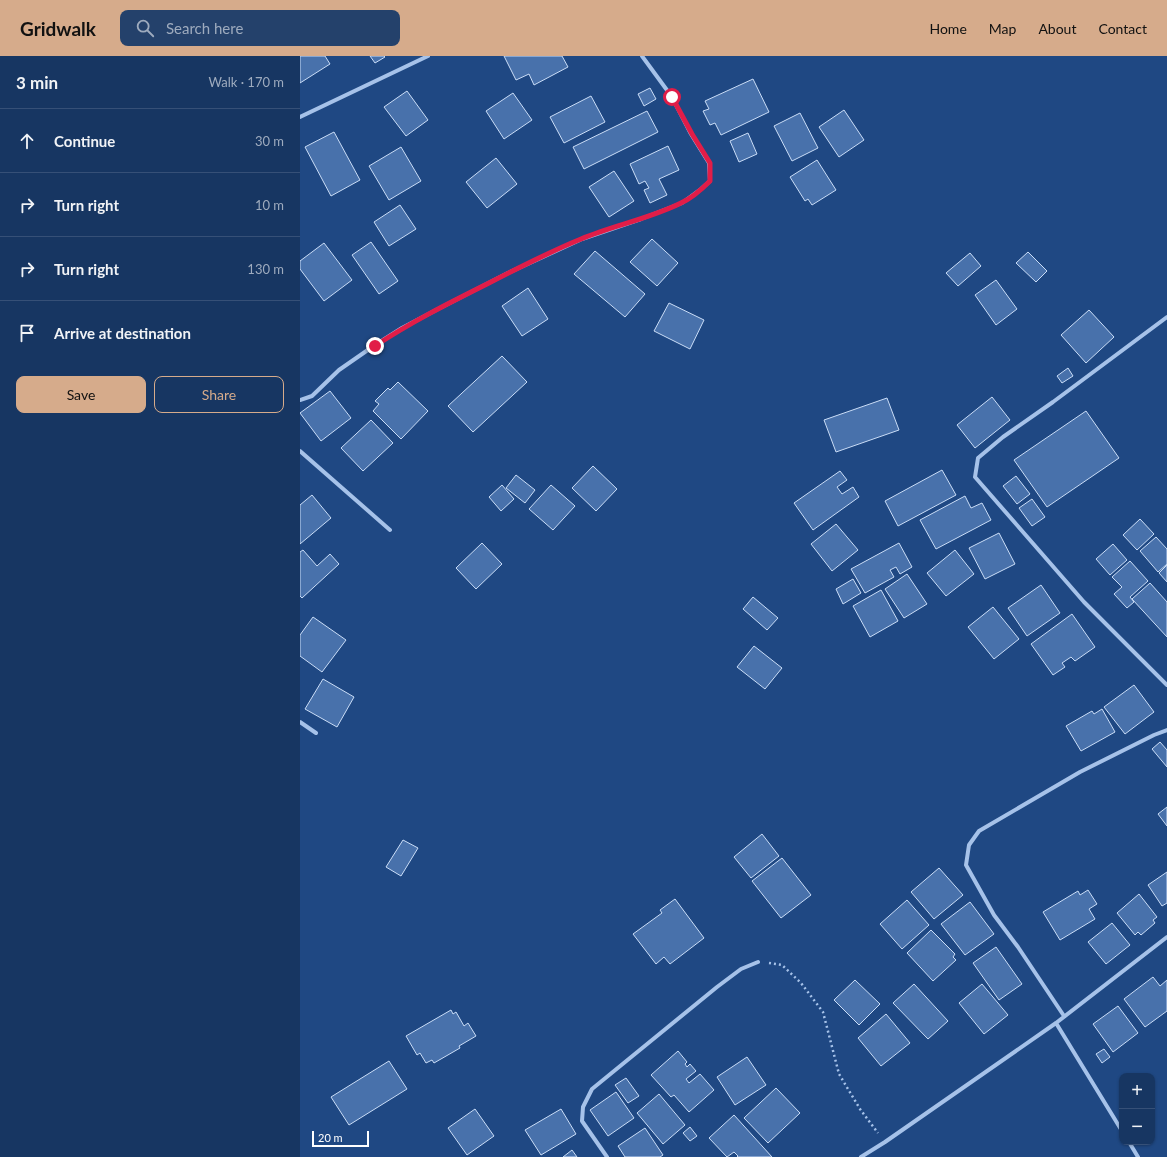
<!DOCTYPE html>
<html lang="en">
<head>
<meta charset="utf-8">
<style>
	body { margin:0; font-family:Lato,sans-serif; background:#24416b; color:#f1f3f6 }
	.controls { position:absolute; right:12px; bottom:12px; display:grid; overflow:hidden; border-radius:8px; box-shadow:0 1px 3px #0004 }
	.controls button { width:36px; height:36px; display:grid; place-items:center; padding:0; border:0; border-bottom:1px solid #365077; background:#173662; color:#f1f3f6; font:20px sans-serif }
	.scale { position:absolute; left:12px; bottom:10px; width:57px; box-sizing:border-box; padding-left:4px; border:2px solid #fff; border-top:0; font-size:11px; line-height:14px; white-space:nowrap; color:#fff; -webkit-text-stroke:3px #1f4883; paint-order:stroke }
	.stop { position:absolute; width:12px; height:12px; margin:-9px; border:3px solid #e11d48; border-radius:50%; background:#fff }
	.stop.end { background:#e11d48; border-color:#fff; box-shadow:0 1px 4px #0008 }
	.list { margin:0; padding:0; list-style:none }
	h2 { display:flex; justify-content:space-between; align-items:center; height:52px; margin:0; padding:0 16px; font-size:17px }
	h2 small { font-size:13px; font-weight:400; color:#9eabbe }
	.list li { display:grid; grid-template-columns:26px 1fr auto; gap:12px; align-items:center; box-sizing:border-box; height:64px; padding:0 16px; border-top:1px solid #365077 }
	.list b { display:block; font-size:15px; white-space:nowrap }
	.list em { font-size:13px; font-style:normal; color:#9eabbe }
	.actions { display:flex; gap:8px; padding:12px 16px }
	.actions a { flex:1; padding:9px 0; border:1px solid #d6ab8b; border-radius:8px; text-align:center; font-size:14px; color:#d6ab8b }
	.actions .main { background:#d6ab8b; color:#111 }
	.icon { flex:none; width:22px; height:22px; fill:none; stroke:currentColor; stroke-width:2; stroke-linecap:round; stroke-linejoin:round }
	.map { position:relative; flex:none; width:867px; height:1101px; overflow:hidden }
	header { display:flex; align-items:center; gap:24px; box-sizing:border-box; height:56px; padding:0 20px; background:#d6ab8b; color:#111 }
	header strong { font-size:19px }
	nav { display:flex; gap:22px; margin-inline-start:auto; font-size:14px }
	.search { width:280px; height:36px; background:#24416b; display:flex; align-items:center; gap:10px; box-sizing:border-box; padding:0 14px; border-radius:8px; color:#9eabbe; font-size:15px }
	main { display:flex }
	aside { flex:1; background:#173662 }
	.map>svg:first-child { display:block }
	.building { fill:#4871ab; stroke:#caddf7 }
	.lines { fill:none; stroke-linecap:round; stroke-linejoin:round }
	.path { stroke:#a6c2e9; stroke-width:2.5; stroke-dasharray:2 3; stroke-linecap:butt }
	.street { stroke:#a6c2e9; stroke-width:4 }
	.route { stroke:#e11d48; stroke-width:5 }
</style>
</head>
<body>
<header>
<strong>Gridwalk</strong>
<div class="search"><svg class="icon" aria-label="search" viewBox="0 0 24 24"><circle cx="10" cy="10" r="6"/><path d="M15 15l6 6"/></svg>Search here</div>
<nav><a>Home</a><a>Map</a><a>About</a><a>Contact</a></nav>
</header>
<main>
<aside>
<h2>3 min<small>Walk · 170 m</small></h2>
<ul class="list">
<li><svg class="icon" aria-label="ahead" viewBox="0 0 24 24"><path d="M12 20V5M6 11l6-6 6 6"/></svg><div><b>Continue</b></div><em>30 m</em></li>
<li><svg class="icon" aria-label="right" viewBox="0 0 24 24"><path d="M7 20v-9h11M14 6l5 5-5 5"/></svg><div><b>Turn right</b></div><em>10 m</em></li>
<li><svg class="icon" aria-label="right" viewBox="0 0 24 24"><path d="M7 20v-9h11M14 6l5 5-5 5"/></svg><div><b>Turn right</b></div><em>130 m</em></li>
<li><svg class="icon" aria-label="arrive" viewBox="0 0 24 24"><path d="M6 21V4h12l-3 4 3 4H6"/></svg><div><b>Arrive at destination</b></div></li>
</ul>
<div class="actions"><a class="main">Save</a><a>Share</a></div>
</aside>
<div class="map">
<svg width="867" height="1101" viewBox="0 0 867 1101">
	<rect width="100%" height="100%" fill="#1f4883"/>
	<!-- building -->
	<path class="building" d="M0 0H25L30 8 0 27Z
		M70 0H84L85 1 75 7Z
		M204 0H262L268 11 234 29 229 18 216 24Z
		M453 23 469 56 421 79 415 67 410 69 403 55 409 53 405 45Z
		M350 32 356 43 344 50 338 38Z
		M107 35 128 64 106 80 84 51Z
		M213 37 232 64 204 83 186 55Z
		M291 40 305 66 264 87 250 61Z
		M544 54 564 84 539 101 519 71Z
		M347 55 358 76 284 113 273 91Z
		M500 57 518 92 492 105 474 70Z
		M34 76 60 124 31 140 5 91Z
		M448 77 457 98 439 106 430 85Z
		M368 90 379 114 359 123 367 139 350 147 344 134 349 132 345 125 339 128 330 108Z
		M101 91 121 125 89 144 69 110Z
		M196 102 217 128 187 152 166 126Z
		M517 104 536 134 512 149 508 143 505 145 490 121Z
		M314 115 334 145 309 161 289 131Z
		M100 149 116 173 89 190 74 166Z
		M352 183 378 207 357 230 330 206Z
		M71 186 98 225 79 238 52 199Z
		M24 187 52 224 24 245 0 213V205Z
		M295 195 345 238 325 261 274 218Z
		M728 196 747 215 736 226 716 207Z
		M670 197 681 210 658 230 646 217Z
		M696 224 717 253 696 269 675 239Z
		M228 232 248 263 222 280 202 250Z
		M369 247 404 264 390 293 354 275Z
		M789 254 814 281 786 307 761 279Z
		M202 300 227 326 173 376 148 350Z
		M768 312 773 320 762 327 757 320Z
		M98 326 128 355 101 383 73 355 79 348 75 345 88 332 90 334Z
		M30 335 51 362 21 385 0 357Z
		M692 341 710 364 675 392 657 369Z
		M587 342 599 374 536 396 524 364Z
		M786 355 819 402 747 451 714 404Z
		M71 364 93 387 63 415 41 392Z
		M293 410 317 433 296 455 272 432Z
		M642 414 656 439 598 470 585 445Z
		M540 415 547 424 537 431 542 438 553 431 559 441 513 474 494 447Z
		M216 419 235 434 225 447 206 432Z
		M716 420 730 438 717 448 703 430Z
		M202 429 214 443 201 455 189 441Z
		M251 429 275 450 253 474 229 453Z
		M12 439 31 462 0 488V449Z
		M665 440 671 452 682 447 691 464 636 493 620 464Z
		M732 443 745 461 732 470 719 452Z
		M840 463 854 478 837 494 823 479Z
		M536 468 558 494 532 515 511 488Z
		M699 477 715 508 685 523 669 492Z
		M856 481 867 493V508L858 516 840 495Z
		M182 487 202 508 176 533 156 512Z
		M599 487 612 511 600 518 596 511 590 514 594 521 565 537 551 513Z
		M813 488 827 504 810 519 796 503Z
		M3 494 17 510 30 498 39 508 2 542 0 540V496Z
		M655 494 674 518 646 540 627 517Z
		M830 505 848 525 830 541 834 546 827 552 814 538 822 531 812 521Z
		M867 509V526L859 517Z
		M607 518 627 548 604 562 585 533Z
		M553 523 561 537 543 548 536 533Z
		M850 527 867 546V581L832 543Z
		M741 529 760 557 727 580 708 552Z
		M581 534 598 565 570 581 553 550Z
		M453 541 478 562 467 574 443 553Z
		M693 551 719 583 694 603 668 571Z
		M772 558 795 591 775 605 771 601 762 607 765 611 753 619 731 588Z
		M13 561 46 584 22 616 0 600V579Z
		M454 590 482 612 465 633 437 611Z
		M23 623 54 641 37 671 5 653Z
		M834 629 854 656 825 678 804 651Z
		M802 653 815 676 781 695 766 670 792 655 794 658Z
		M860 686 867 694V711L852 693Z
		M867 751V770L858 758Z
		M462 778 479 800 451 822 434 801Z
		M103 784 118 792 101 820 86 811Z
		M482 802 511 839 481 862 452 825Z
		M639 812 663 839 634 863 611 836Z
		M867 816V847L862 850 848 829Z
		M788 834 797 848 789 853 795 863 760 884 743 856 778 835 780 839Z
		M839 838 857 861 853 864 855 867 841 879 838 876 835 879 817 857Z
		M375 843 404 882 370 908 364 901 356 908 333 878 362 857 360 854Z
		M607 844 629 869 602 893 580 868Z
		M670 846 694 878 665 899 641 868Z
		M812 867 830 889 806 908 788 886Z
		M631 874 655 898 653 901 656 904 633 925 607 897Z
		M696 891 722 928 699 944 673 907Z
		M853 921 860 930 867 924V955L845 971 824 943Z
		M555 924 580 948 559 969 534 944Z
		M614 928 648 965 628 983 593 947Z
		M682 928 708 959 684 978 659 947Z
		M818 950 838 977 813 996 793 968Z
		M151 954 153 958 156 956 164 970 168 967 176 980 159 990 160 992 134 1007 132 1004 126 1007 120 997 117 999 106 980Z
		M586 958 610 987 581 1010 558 982Z
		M804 993 810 1001 802 1007 796 998Z
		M378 995 387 1006 385 1008 387 1011 390 1008 396 1015 386 1023 389 1027 400 1018 414 1034 389 1056 374 1039 371 1041 351 1019Z
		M447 1001 466 1029 435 1049 417 1021Z
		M89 1005 107 1033 49 1069 31 1041Z
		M326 1022 339 1040 328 1047 315 1029Z
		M476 1032 500 1057 468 1087 444 1062Z
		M316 1036 334 1062 308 1080 290 1054Z
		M359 1038 385 1069 363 1088 337 1057Z
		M175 1053 194 1080 167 1099 148 1072Z
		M261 1053 276 1078 241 1099 225 1074Z
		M434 1059 472 1101H437L438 1100 434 1096 427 1101 409 1082Z
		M390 1071 397 1080 390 1085 383 1077Z
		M345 1072 363 1099 360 1101H325L318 1090Z
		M272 1094 277 1101H263Z"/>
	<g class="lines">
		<!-- path -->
		<path class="path" d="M469 907 482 909 501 927 523 956 539 1018 560 1053 578 1077"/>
		<!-- street -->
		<path class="street" d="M0 61 128 0
			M867 261 753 346 703 381 678 402 675 421 784 546 867 629
			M0 344 12 340 39 314 75 289 102 272 140 252 208 217 282 183 341 163 382 147 401 133 410 125 409 107 391 78 372 41 342 0
			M0 395 90 474
			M0 666 16 677
			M764 960 718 891 694 859 666 809 669 789 679 775 780 716 854 679 867 674
			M756 967 822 1075
			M829 1086 838 1101
			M307 1101 282 1065 283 1051 292 1033 417 931 441 913 458 906
			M561 1101 585 1086 756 967 867 881"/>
	</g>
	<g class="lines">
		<!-- route -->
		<path class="route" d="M75 290C111 266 149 247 187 228 218 212 249 196 281 183 314 169 349 163 381 147 392 142 402 133 410 125V107L392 78 372 41"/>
	</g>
</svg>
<div class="controls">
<button>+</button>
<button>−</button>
</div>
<div class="scale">20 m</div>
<div class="stop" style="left:372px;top:41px"></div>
<div class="stop end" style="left:75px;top:290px"></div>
</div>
</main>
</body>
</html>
